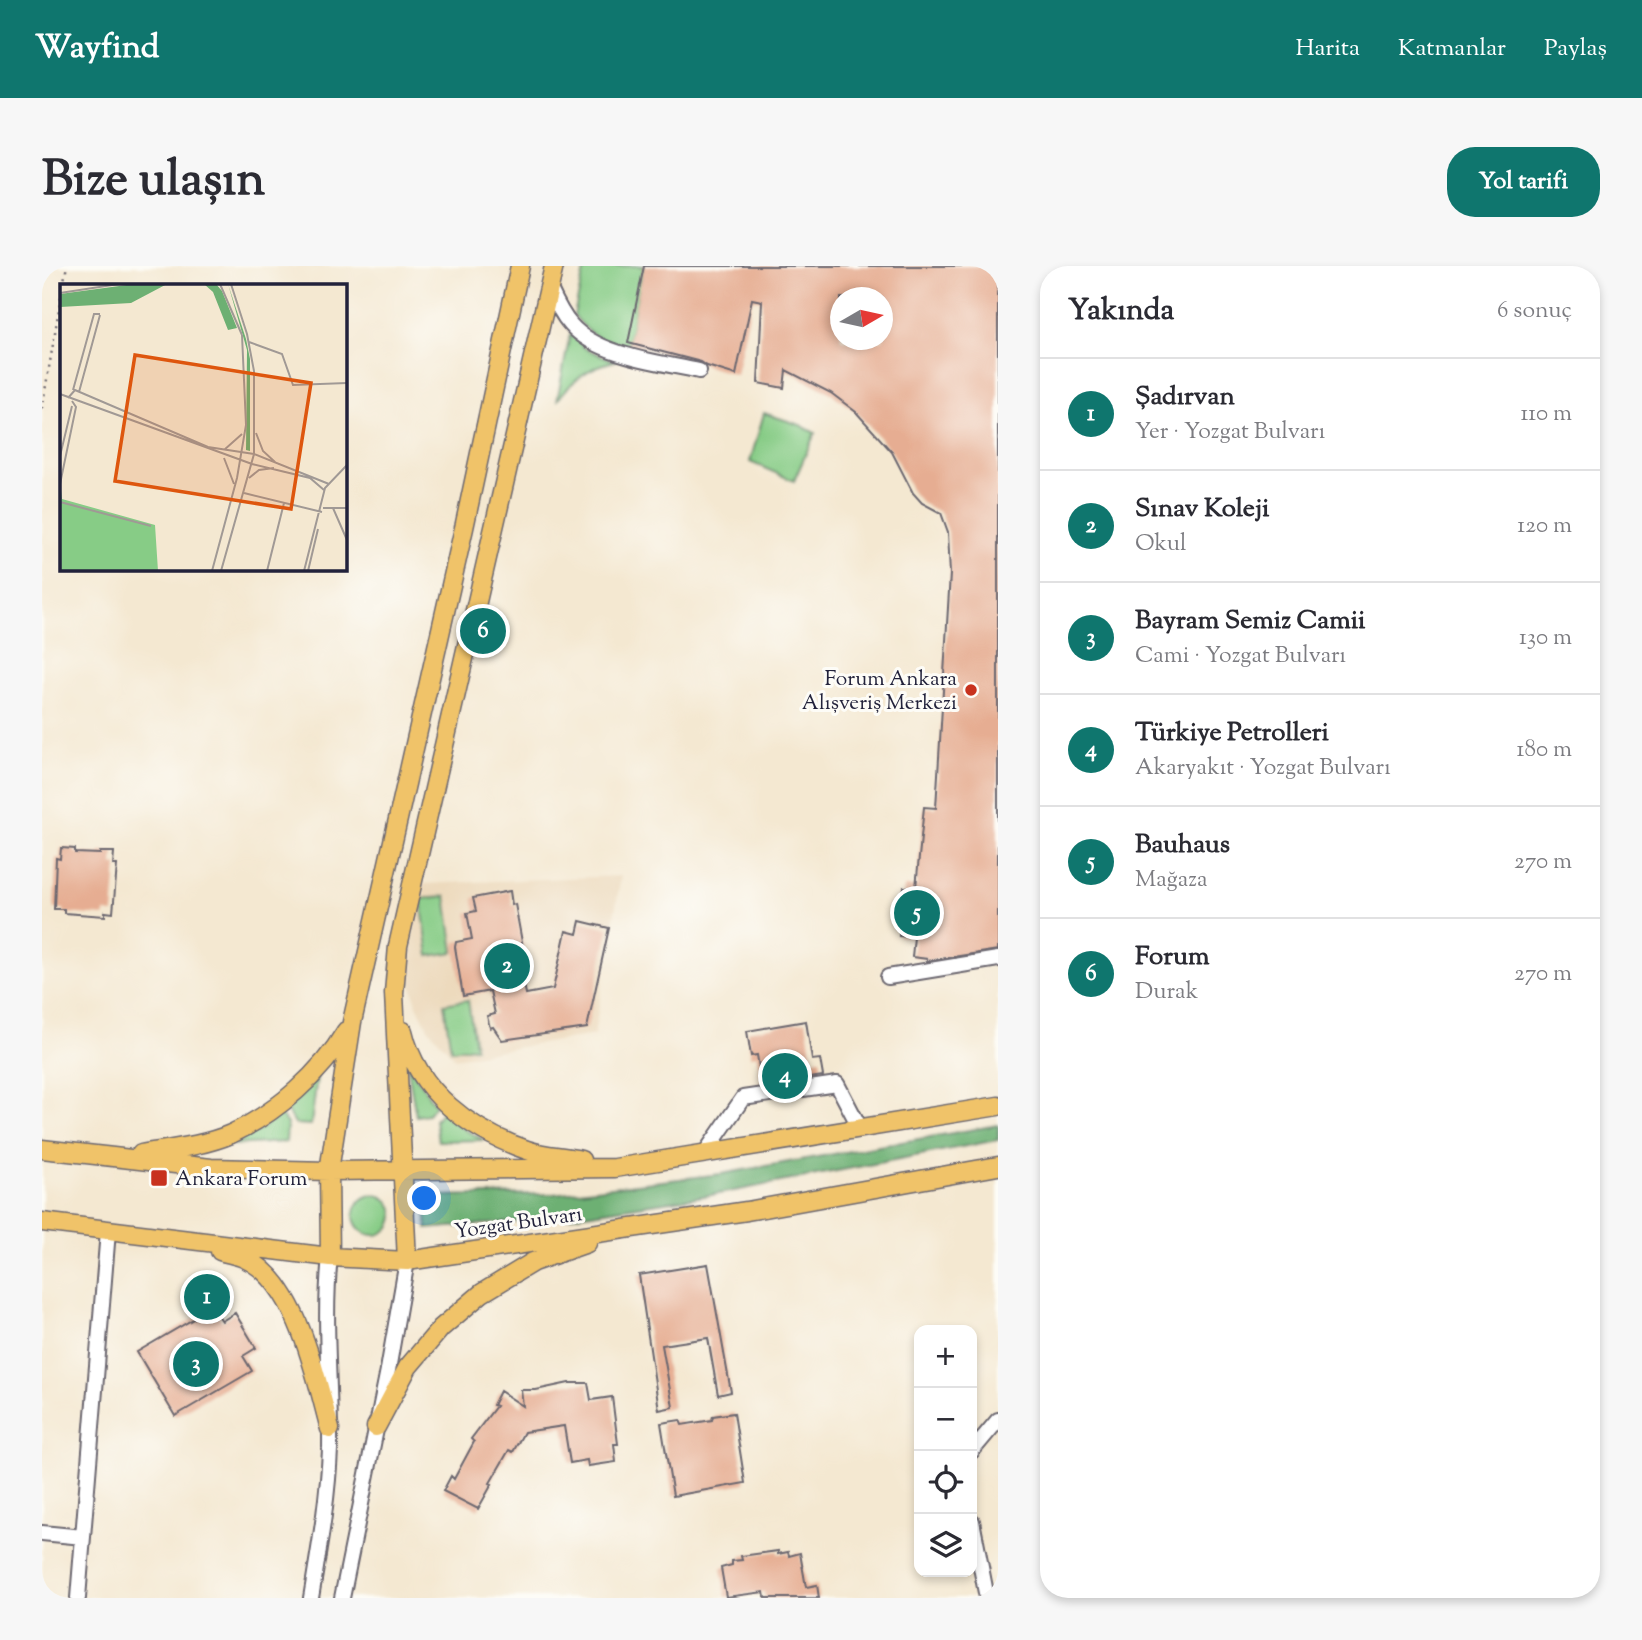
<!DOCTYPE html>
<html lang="tr">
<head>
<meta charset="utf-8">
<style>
	body { margin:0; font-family:"Sorts Mill Goudy",serif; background:#f7f7f7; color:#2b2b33 }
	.controls { position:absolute; right:21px; bottom:21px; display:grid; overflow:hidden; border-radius:14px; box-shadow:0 4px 10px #0003 }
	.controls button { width:63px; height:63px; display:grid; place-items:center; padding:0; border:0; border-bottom:2px solid #e1e1e2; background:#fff; color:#2b2b33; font:35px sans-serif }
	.compass { position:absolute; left:788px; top:21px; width:63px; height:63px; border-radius:50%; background:#fff; box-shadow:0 4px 10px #0003; rotate:81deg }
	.you { position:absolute; left:383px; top:933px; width:24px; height:24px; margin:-18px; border:5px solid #fff; border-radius:50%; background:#1a73e8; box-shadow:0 0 0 10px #1a73e833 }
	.badge { display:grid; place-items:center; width:46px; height:46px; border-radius:50%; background:#0f766e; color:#fff; font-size:23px; font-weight:700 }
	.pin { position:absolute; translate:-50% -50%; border:4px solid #fff; box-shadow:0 2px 7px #0006 }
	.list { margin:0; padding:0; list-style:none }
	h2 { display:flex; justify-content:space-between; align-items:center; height:91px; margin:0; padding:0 28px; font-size:30px }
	h2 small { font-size:23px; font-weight:400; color:#7c7c81 }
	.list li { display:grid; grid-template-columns:46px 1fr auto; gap:21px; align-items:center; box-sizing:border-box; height:112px; padding:0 28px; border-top:2px solid #e1e1e2 }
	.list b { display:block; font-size:26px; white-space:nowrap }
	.list p { margin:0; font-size:23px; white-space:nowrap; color:#7c7c81 }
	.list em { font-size:23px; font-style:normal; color:#7c7c81 }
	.icon { flex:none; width:38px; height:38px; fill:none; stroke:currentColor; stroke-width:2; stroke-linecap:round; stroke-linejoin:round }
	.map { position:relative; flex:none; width:956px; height:1332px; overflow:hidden; border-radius:28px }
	header { display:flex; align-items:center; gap:42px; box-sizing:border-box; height:98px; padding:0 35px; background:#0f766e; color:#fff }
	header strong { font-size:33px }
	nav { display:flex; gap:38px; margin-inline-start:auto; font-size:24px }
	.intro { display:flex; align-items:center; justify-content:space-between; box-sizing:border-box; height:168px; padding:0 42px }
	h1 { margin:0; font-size:49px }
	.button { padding:18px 32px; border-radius:28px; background:#0f766e; color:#fff; font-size:24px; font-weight:700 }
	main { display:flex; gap:42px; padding:0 42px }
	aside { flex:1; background:#fff; border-radius:28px; box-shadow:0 4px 10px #0003 }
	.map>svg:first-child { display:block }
	.built { fill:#ecd8ba }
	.green { fill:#87cc86; stroke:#547760; stroke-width:2 }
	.forest { fill:#6db073; stroke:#486957; stroke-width:2 }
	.building { fill:#e6ad92; fill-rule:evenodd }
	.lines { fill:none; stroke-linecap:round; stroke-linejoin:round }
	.minor-casing { stroke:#6c6770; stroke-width:18 }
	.major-casing { stroke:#6c6770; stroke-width:21 }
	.path { stroke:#6c6770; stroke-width:2.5; stroke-dasharray:2 5; stroke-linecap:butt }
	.minor { stroke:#fff; stroke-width:14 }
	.major { stroke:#f0c369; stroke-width:18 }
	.poi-dot { fill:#c8321e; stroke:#fdfcf7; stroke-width:2.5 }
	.labels { text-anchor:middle; stroke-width:6; stroke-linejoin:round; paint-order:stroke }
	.poi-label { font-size:21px; fill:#22223b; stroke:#fdfcf7; text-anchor:end }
	.street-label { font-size:21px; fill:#22223b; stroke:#fdfcf7 }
	.inset-road { fill:none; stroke:#a09995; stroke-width:2 }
	.view { fill:#de560e; fill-opacity:0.15; stroke:#de560e; stroke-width:3.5 }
	.inset-edge { fill:none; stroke:#22223b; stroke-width:3.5 }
</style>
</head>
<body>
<header>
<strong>Wayfind</strong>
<nav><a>Harita</a><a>Katmanlar</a><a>Paylaş</a></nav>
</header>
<div class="intro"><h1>Bize ulaşın</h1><a class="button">Yol tarifi</a></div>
<main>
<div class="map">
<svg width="956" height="1332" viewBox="0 0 956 1332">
	<rect width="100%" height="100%" fill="#fdfcf7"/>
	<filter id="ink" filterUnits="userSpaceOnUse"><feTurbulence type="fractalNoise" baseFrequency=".0143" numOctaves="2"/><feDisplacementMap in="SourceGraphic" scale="14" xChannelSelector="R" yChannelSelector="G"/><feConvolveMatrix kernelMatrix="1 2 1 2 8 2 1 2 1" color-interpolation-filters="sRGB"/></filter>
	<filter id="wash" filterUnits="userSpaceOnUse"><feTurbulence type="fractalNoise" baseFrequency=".00686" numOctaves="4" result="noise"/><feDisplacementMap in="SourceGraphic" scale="28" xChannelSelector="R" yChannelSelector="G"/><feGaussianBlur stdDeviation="1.57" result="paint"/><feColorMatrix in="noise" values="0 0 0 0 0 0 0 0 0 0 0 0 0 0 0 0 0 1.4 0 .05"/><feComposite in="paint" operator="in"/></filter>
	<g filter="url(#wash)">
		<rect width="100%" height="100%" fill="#f4e8d1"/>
		<!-- built -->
		<path class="built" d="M579 610 552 769 413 792 386 762 375 739 367 711 366 690 379 618Z"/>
		<!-- green -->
		<path class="green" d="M543 0H602L585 83C564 81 544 65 532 49Z
			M528 68 544 83 573 95C546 101 531 113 515 135Z
			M722 147 758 159 773 167 752 215 708 196Z
			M404 630 412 686 387 690 379 633Z
			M426 734 433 781 409 784 402 738Z
			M365 797 393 839 386 848 374 850Z
			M275 811 269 859 253 858 244 844Z
			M400 845 421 863 442 874 396 875 393 854Z
			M238 848 245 858 244 876 190 879 219 863Z
			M312 949a20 20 0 1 1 40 0a20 20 0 1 1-40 0Z"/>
		<!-- forest -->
		<path class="forest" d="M956 859V874L682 927 517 952 385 963 383 930 511 928 679 908Z"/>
		<g id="blocks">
			<!-- building -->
			<path class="building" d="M602 0H956V684L885 695V693L870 691 872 671 857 670 862 621H874L882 541 894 542 908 308 906 266 899 247 880 237 871 227 850 186 814 146 789 127 744 104 742 122 716 117 720 35 710 33 694 109 665 100 659 96 586 77ZM799 32H841V74H799Z
				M19 582 33 583V587L58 588V586H72L71 599H75L71 647 63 646V650L22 647V643H12L14 592 18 593Z
				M468 625 470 639 473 638 485 703 479 704 484 728 511 723 524 665 535 668 538 655 567 662 545 762 460 774 451 761 448 762 445 750 453 748 448 725 421 730 413 681 414 676 430 673 425 647 434 645 431 632Z
				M764 755 770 794 778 793 781 810 720 819 715 789 709 790 705 765Z
				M666 998 689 1126 676 1129 666 1072 620 1079 631 1141 617 1144 597 1009Z
				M165 1023 172 1028 171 1042 180 1055 193 1047 214 1082 201 1090 210 1105 133 1150 95 1086 163 1046 156 1032 159 1025Z
				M527 1117H546L549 1134 570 1131 576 1178H572L574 1196 546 1200 545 1194 528 1197 522 1160 482 1166 471 1186 467 1184 448 1217 450 1218 436 1243 401 1225 409 1210 412 1213 432 1176 429 1173 454 1140 451 1139 458 1125 481 1140 479 1124H494Z
				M692 1147 703 1217 631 1230 619 1157 638 1154 640 1159 670 1154 671 1150Z
				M736 1285V1288L746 1286 747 1290 758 1287 764 1321 775 1319 777 1332H723L722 1326 684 1331 679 1302 690 1299V1295L700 1294 699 1290Z"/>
		</g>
	</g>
	<g filter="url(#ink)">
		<use href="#blocks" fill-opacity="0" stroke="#6c6770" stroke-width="2"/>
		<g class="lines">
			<!-- minor casing -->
			<g class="minor-casing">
				<path id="minor" d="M507 21C513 34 519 48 529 59 556 90 618 96 657 105
					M846 711 956 693
					M663 887 701 832 795 818 818 862
					M930 1185 956 1154
					M930 1255 945 1332
					M0 1267 41 1271
					M36 1332 66 965
					M269 1332C277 1283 286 1234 288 1183 289 1120 281 1054 288 991
					M300 1332 346 1104 365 995"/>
			</g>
			<!-- major casing -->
			<g class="major-casing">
				<path id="major" d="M361 765C375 826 429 865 485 884 502 890 521 890 539 894
					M0 883 169 902 287 905 573 902 956 840
					M99 888C129 883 161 880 189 868 234 847 279 808 304 765
					M0 956 288 991 365 995 705 945 956 900
					M178 985C187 988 196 989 204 993 256 1017 274 1112 288 1163
					M288 991 287 905 310 756 422 262 478 0
					M365 995 352 727 356 680 512 0
					M334 1161 366 1101 399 1062 440 1027 491 996 545 977"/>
			</g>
			<!-- path -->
			<path class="path" d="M21 19 25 0
				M0 143 19 31"/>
			<!-- minor -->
			<use href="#minor" class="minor"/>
			<!-- major -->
			<use href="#major" class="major"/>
		</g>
	</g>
	<!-- markers -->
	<g class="poi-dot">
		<circle cx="929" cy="424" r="7"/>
		<rect x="108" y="903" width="18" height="18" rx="3.5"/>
	</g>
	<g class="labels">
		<!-- poi labels -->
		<g class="poi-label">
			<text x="915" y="419">Forum Ankara<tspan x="915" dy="24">Alışveriş Merkezi</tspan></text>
			<text x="133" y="919" text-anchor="start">Ankara Forum</text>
		</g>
		<!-- street labels -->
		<g class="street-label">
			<text transform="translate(476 956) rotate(-8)" y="7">Yozgat Bulvarı</text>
		</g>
	</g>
	<!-- overview -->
	<g transform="translate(18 18)">
		<rect width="287" height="287" fill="#f4e8d1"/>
		<path d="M0 199 2 215 95 241 98 287H0Z" fill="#87cc86"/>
		<path d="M74 0H107L71 19 0 23V10ZM144 0H156L162 7 177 44 168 46 153 8ZM168 0 186 55 190 75V167L186 166 187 66Z" fill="#6db073"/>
		<path class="inset-road" d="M160 0 182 51M171 0 187 50M0 9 59 0M189 58 222 70 233 101 287 99M13 106 34 30H40M19 108 40 31M0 110 192 180M8 114 15 106 148 163 194 170M196 149 203 167 215 178M164 166 182 150M194 170 269 200M0 172 12 122M164 174 174 200M192 180 250 194 264 206M189 194 199 186 214 184M0 200 16 123 12 117M184 209 262 228M0 218 91 242M263 224H287M273 224 287 256M152 287 177 194 186 141 182 51M161 287 194 170V87L187 50M207 287 224 219M244 287 265 204 287 181M248 287 258 245"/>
		<path class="view" d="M75 71 251 99 231 225 55 197Z"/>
		<rect width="287" height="287" class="inset-edge"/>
	</g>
</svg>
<div class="controls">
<button>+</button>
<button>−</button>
<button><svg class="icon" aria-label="locate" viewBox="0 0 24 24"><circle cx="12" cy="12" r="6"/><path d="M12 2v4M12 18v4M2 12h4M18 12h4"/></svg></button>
<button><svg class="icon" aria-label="layers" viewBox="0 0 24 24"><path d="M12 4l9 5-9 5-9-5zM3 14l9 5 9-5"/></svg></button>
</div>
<svg class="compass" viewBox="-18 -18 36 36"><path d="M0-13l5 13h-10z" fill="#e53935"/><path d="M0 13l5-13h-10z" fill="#7c7c81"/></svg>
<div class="you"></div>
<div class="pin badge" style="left:165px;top:1031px">1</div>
<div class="pin badge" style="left:465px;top:700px">2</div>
<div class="pin badge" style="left:154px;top:1098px">3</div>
<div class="pin badge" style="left:743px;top:810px">4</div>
<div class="pin badge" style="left:875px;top:647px">5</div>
<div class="pin badge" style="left:441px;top:365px">6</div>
</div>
<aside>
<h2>Yakında<small>6 sonuç</small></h2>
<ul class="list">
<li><span class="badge">1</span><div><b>Şadırvan</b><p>Yer · Yozgat Bulvarı</p></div><em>110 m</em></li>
<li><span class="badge">2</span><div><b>Sınav Koleji</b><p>Okul</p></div><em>120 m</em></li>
<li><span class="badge">3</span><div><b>Bayram Semiz Camii</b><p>Cami · Yozgat Bulvarı</p></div><em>130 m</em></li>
<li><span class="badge">4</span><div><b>Türkiye Petrolleri</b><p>Akaryakıt · Yozgat Bulvarı</p></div><em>180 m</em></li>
<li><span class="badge">5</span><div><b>Bauhaus</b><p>Mağaza</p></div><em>270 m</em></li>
<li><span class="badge">6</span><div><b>Forum</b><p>Durak</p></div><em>270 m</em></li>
</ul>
</aside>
</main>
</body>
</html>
